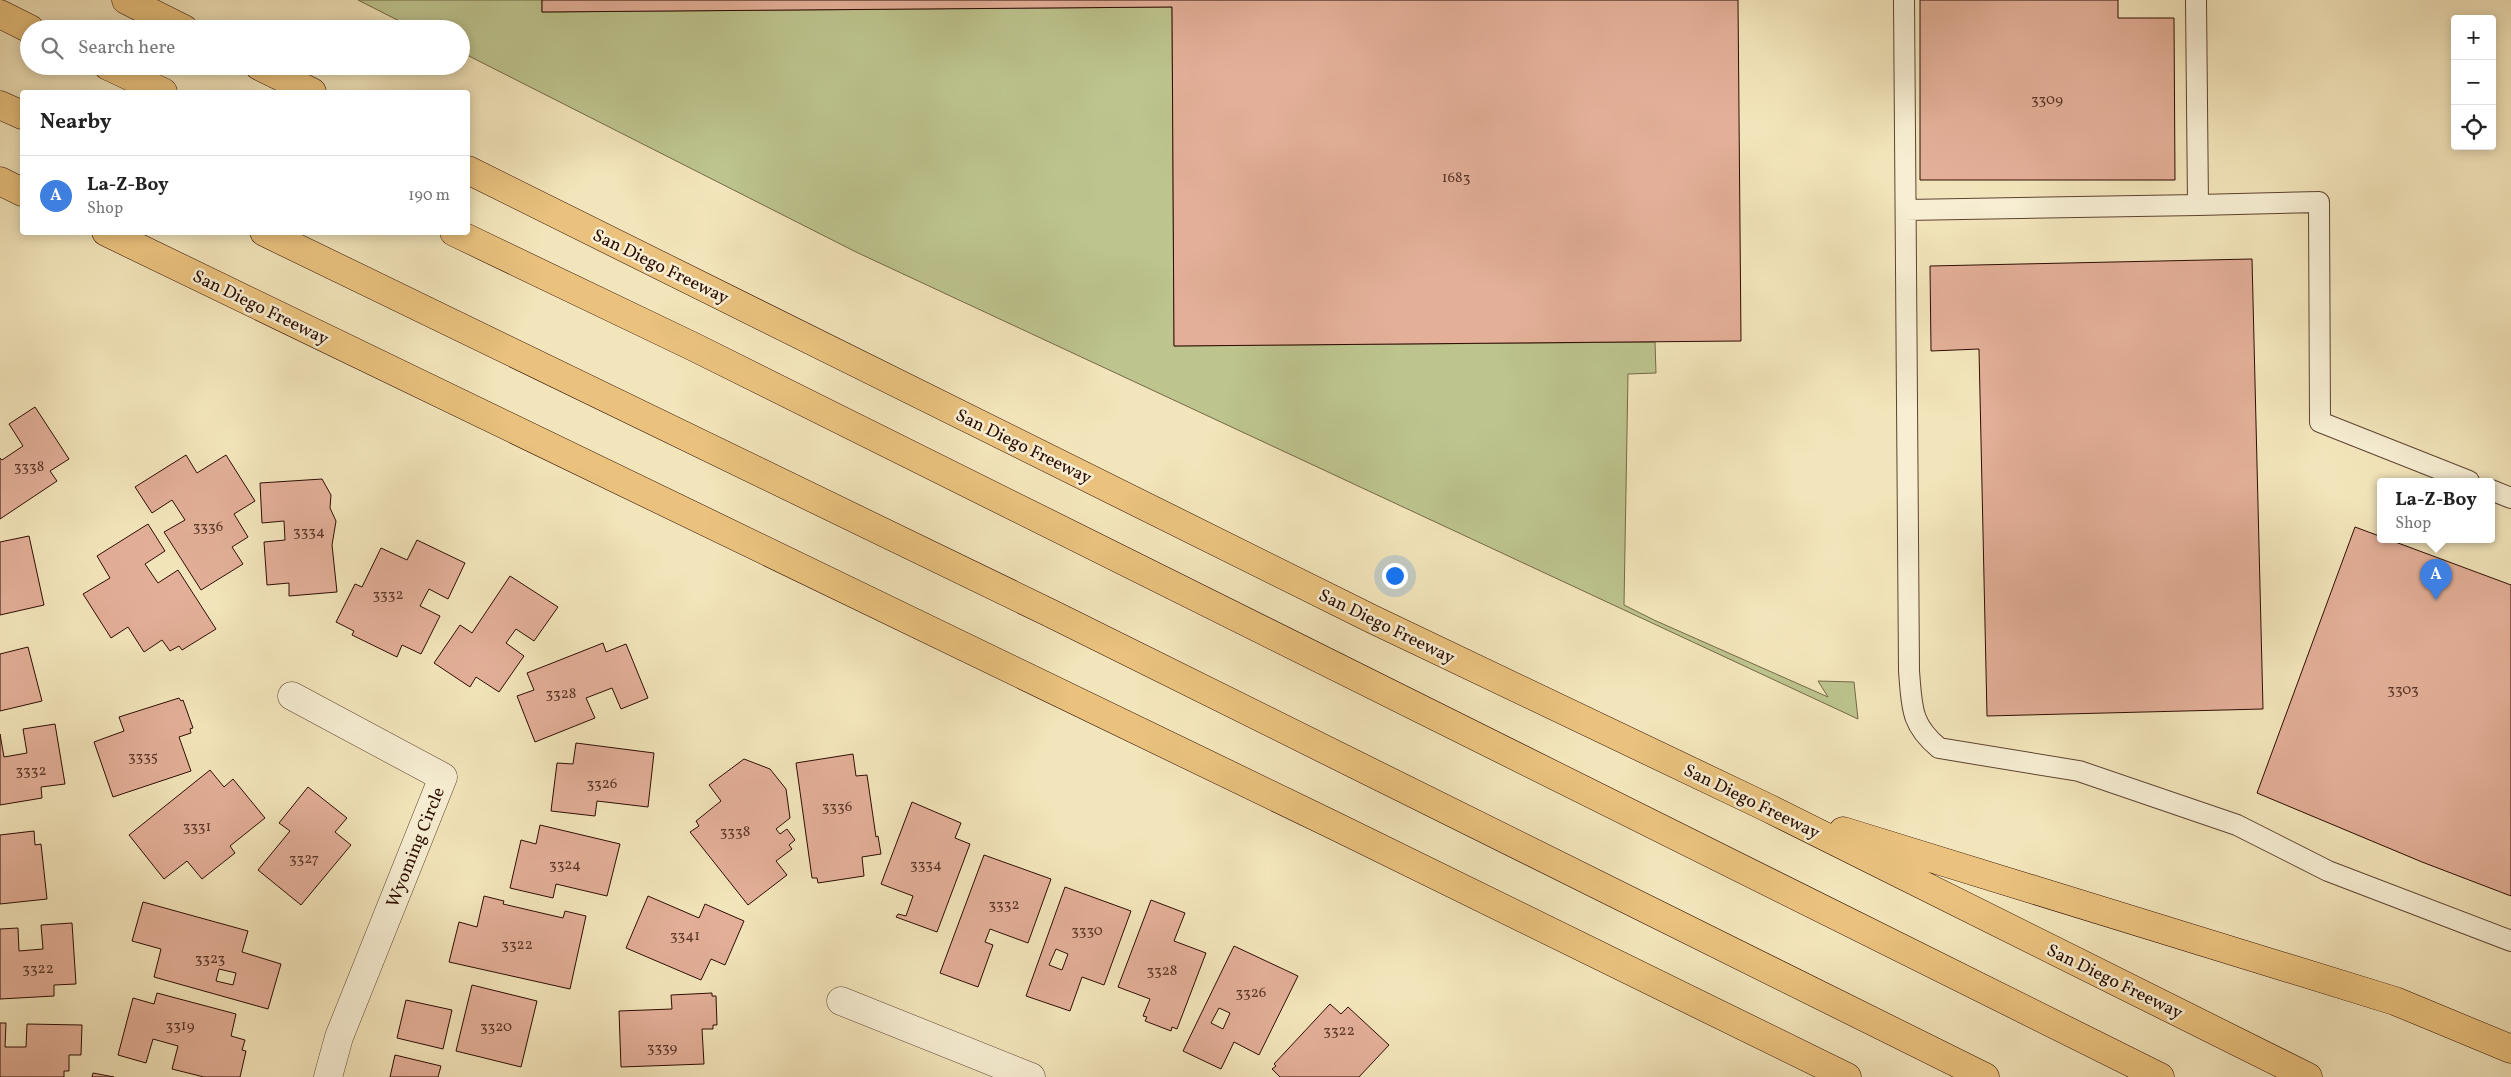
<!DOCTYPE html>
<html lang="en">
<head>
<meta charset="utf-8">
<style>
	body { margin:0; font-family:Vollkorn,serif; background:#f6f6f6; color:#222 }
	.controls { position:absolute; right:15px; top:15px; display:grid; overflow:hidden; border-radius:5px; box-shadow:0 2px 12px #0003 }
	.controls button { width:45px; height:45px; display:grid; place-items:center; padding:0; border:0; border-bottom:1px solid #e0e0e0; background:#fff; color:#222; font:25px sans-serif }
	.you { position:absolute; left:1394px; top:575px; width:18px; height:18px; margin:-12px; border:4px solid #fff; border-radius:50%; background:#1a73e8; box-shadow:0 0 0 8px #1a73e833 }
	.badge { display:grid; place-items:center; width:32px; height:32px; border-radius:50%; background:#8f2418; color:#fff; font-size:16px; font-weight:700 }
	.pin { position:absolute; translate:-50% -41px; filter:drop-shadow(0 1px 2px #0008) }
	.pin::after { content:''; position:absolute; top:26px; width:18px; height:15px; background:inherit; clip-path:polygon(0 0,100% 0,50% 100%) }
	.popup { position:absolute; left:2377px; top:478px; width:118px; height:65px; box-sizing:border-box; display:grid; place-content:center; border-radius:5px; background:#fff; filter:drop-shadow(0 1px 4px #0005); font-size:16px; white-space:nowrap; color:#767676 }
	.popup b { font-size:19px; color:#222 }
	.popup::after { content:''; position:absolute; left:50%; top:100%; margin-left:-10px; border:10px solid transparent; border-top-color:#fff }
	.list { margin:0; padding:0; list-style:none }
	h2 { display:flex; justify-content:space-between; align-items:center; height:65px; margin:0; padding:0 20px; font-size:21px }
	h2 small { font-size:16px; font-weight:400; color:#767676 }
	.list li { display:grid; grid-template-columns:32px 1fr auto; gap:15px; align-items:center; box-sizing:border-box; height:80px; padding:0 20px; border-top:1px solid #e0e0e0 }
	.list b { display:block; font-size:19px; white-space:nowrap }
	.list p { margin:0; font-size:16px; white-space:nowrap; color:#767676 }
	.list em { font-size:16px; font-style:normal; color:#767676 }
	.icon { flex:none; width:28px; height:28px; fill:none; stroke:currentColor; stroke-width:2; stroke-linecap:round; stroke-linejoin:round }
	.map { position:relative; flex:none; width:2511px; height:1077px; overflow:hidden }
	.search { position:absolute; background:#fff; box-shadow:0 2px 12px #0003; left:20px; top:20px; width:450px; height:55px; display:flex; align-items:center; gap:12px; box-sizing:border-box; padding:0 18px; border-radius:28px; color:#767676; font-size:19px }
	.panel { position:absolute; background:#fff; box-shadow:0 2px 12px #0003; left:20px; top:90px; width:450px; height:145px; border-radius:5px }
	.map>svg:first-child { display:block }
	.green { fill:#bdc48e; stroke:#756848 }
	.building { fill:#e3af98; stroke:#2d0d02; fill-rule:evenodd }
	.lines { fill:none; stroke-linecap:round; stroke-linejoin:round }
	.lane-casing { stroke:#5e4330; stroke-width:22 }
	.street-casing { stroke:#5e4330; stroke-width:29 }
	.highway-casing { stroke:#2d0d02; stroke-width:29 }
	.lane { stroke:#f7eed3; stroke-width:20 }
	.street { stroke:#f7eed3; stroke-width:28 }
	.highway { stroke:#eac27e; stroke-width:28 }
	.labels { text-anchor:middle; stroke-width:5; stroke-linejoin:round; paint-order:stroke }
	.number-label { font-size:15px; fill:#5a3628 }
	.street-label { font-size:18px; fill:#2d0d02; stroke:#f7eed3 }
</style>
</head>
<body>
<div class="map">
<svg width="2511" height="1077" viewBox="0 0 2511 1077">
	<rect width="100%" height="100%" fill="#f3e5bb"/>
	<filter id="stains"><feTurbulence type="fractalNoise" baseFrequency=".004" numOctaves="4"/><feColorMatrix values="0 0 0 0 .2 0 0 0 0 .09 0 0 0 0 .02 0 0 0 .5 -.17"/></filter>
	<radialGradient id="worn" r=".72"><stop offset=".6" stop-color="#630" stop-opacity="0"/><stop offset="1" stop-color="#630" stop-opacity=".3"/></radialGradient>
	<!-- green -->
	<path class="green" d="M358 0H542V12L1172 7 1174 346 1655 342 1656 373 1628 374 1624 605 1654 620 1828 697 1818 681 1854 682 1858 719 856 252 461 52V29H415Z"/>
	<!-- building -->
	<path class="building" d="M542 0H1738L1741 341 1174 346 1172 7 542 12Z
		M1920 0H2118V18H2174L2175 180H1920Z
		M2252 259 2263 709 1987 716 1979 349 1931 351 1930 266Z
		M35 407 69 459 50 471 57 481 0 519V458L2 460 23 446 9 424Z
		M186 455 197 473 226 455 255 501 234 514 248 537 232 547 243 564 201 590 164 532 185 520 172 500 152 513 135 487Z
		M322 479 331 495 330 508 336 521 332 545 337 592 289 596V583L267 585 264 542 285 540 284 521 262 523 260 483Z
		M148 524 165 551 145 564 158 583 178 570 216 629 182 650 179 646 170 651 162 640 144 652 128 627 111 638 83 594 110 578 97 556Z
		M2355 527 2511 585V896L2422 862 2257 793Z
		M29 536 44 605 0 615V542Z
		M417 540 465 563 448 599 429 589 420 606 440 616 421 654 402 645 397 657 352 635 354 631 336 622 355 584 362 587 381 548 407 560Z
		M510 576 558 607 534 641 516 629 506 643 524 656 499 692 476 677 470 687 434 663 460 625 472 633Z
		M603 643 606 652 626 644 648 698 621 709 612 688 586 698 595 718 535 742 517 696 534 690 527 673Z
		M28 647 42 701 0 711V654Z
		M179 698 181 701 183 700 193 728 190 729 191 733 179 737 191 771 113 797 94 742 124 731 119 717Z
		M55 724 65 784 41 787 42 798 0 805V734L4 757 27 753 23 729Z
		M576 743 654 753 648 807 597 801 595 816 551 811 557 763 573 764Z
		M853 754 856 776 867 775 876 837 878 836 881 854 862 857 864 876 818 883 817 878H812L796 763Z
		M744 759 770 769 786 789 790 818 776 829 780 834 787 829 795 840 789 845 792 849 776 861 787 875 748 905 690 832 699 826 696 821 721 801 709 785Z
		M210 770 224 787 233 779 265 818 230 846 235 853 202 879 187 861 164 879 129 835Z
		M308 787 347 818 335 832 351 845 301 905 258 870 290 831 279 823Z
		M912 802 961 823 955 838 970 844 937 932 896 917 898 914 906 916 913 896 881 884Z
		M540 825 620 844 607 896 556 884 553 898 510 888 521 840 536 844Z
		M34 831 35 845 41 844 47 899 0 904V835Z
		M984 855 1051 879 1028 943 990 929 985 942 993 945 978 987 940 973Z
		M1065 887 1131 911 1104 985 1082 977 1070 1011 1026 996ZM1056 949 1068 954 1062 970 1049 965Z
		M484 896 504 901 503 904 563 918 565 911 586 916 570 989 449 962 459 922 477 927Z
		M648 896 699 918 705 904 744 921 725 965 711 959 701 980 626 948Z
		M1151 900 1185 913 1174 941 1206 953 1177 1029 1172 1027 1171 1031 1145 1021 1147 1017 1143 1016 1150 999 1118 987Z
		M143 902 248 931 242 952 281 964 268 1009 154 977 161 949 132 941ZM219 969 236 973 233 985 216 981Z
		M72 923 76 984 54 985V996L0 999V929L18 928 19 951 43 949 41 925Z
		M1234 946 1298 976 1259 1055 1234 1042 1221 1069 1183 1051ZM1219 1008 1230 1013 1223 1029 1211 1023Z
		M472 985 537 1001 521 1067 456 1051Z
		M157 993 236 1014 231 1036 245 1040 242 1050 246 1051 240 1077H204L172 1069 178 1046 153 1039 146 1063 118 1055 133 998 154 1004Z
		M712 993V996H716L717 1025H713V1029H702L704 1064 621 1067 619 1011 672 1009 671 995Z
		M406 1000 452 1010 443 1049 397 1038Z
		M1330 1004 1341 1014 1348 1007 1389 1045 1359 1077H1280L1272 1069 1276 1066 1274 1064Z
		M0 1023H6L5 1047H26L27 1024 82 1025 81 1055H69V1071H64V1077H0Z
		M395 1055 441 1066 438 1077H390Z
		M93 1073 114 1077H92Z"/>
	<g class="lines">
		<!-- lane casing -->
		<g class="lane-casing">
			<path id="lane" d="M1904 0 1909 671C1912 706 1910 724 1939 748L2079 771 2237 825 2328 871 2511 941
				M2196 0 2198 205 2319 202 2320 422 2469 481
				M1906 210 2198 205
				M2491 490 2511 498"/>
		</g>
		<!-- street casing -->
		<g class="street-casing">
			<path id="street" d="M292 696 443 777 339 1037 328 1077
				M841 1001 1031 1077"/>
		</g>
		<!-- highway casing -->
		<g class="highway-casing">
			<path id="highway" d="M126 0 184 29
				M0 14 30 29
				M108 66 163 92
				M259 66 312 92
				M0 105 22 115
				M468 170 1372 619 1766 807 2308 1077
				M0 181 22 192
				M106 232 1331 824 1847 1077
				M264 232 1050 613 1985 1077
				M454 232 694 347 2160 1077
				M1843 831 2395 1001 2511 1049"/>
		</g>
		<!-- lane -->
		<use href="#lane" class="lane"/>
		<!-- street -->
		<use href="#street" class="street"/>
		<!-- highway -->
		<use href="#highway" class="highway"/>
	</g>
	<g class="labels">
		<!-- number labels -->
		<g class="number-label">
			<text x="2047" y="104">3309</text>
			<text x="1456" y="182">1683</text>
			<text x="29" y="471">3338</text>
			<text x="208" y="531">3336</text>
			<text x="309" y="536">3334</text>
			<text x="388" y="599">3332</text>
			<text x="2403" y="694">3303</text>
			<text x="561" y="698">3328</text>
			<text x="143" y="761">3335</text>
			<text x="31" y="775">3332</text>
			<text x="602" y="788">3326</text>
			<text x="837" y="811">3336</text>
			<text x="197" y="831">3331</text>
			<text x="735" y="836">3338</text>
			<text x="304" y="863">3327</text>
			<text x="565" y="869">3324</text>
			<text x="926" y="869">3334</text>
			<text x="1004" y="909">3332</text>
			<text x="1087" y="935">3330</text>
			<text x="685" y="940">3341</text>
			<text x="517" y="949">3322</text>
			<text x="210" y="963">3323</text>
			<text x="38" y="973">3322</text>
			<text x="1162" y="975">3328</text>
			<text x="1251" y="997">3326</text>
			<text x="180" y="1030">3319</text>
			<text x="496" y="1031">3320</text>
			<text x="1339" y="1035">3322</text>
			<text x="662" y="1052">3339</text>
		</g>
		<!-- street labels -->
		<g class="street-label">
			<text transform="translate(661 266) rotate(26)" y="6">San Diego Freeway</text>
			<text transform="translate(261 307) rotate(26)" y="6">San Diego Freeway</text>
			<text transform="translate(1024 446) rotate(26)" y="6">San Diego Freeway</text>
			<text transform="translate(1387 626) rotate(26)" y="6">San Diego Freeway</text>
			<text transform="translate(1752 801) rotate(26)" y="6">San Diego Freeway</text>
			<text transform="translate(415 847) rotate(-68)" y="6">Wyoming Circle</text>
			<text transform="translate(2115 981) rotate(26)" y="6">San Diego Freeway</text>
		</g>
	</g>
	<rect width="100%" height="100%" filter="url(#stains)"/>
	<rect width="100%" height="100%" fill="url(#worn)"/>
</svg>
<div class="controls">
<button>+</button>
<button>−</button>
<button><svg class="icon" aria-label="locate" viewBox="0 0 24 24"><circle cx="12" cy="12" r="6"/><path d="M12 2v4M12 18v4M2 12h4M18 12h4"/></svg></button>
</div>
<div class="you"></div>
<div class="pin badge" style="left:2436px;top:600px;background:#3f7fe0">A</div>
<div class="popup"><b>La-Z-Boy</b>Shop</div>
<div class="search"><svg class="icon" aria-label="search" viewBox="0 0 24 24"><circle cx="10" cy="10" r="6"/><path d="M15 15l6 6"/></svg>Search here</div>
<section class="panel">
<h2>Nearby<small></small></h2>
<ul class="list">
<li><span class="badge" style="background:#3f7fe0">A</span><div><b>La-Z-Boy</b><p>Shop</p></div><em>190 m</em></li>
</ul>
</section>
</div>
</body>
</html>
